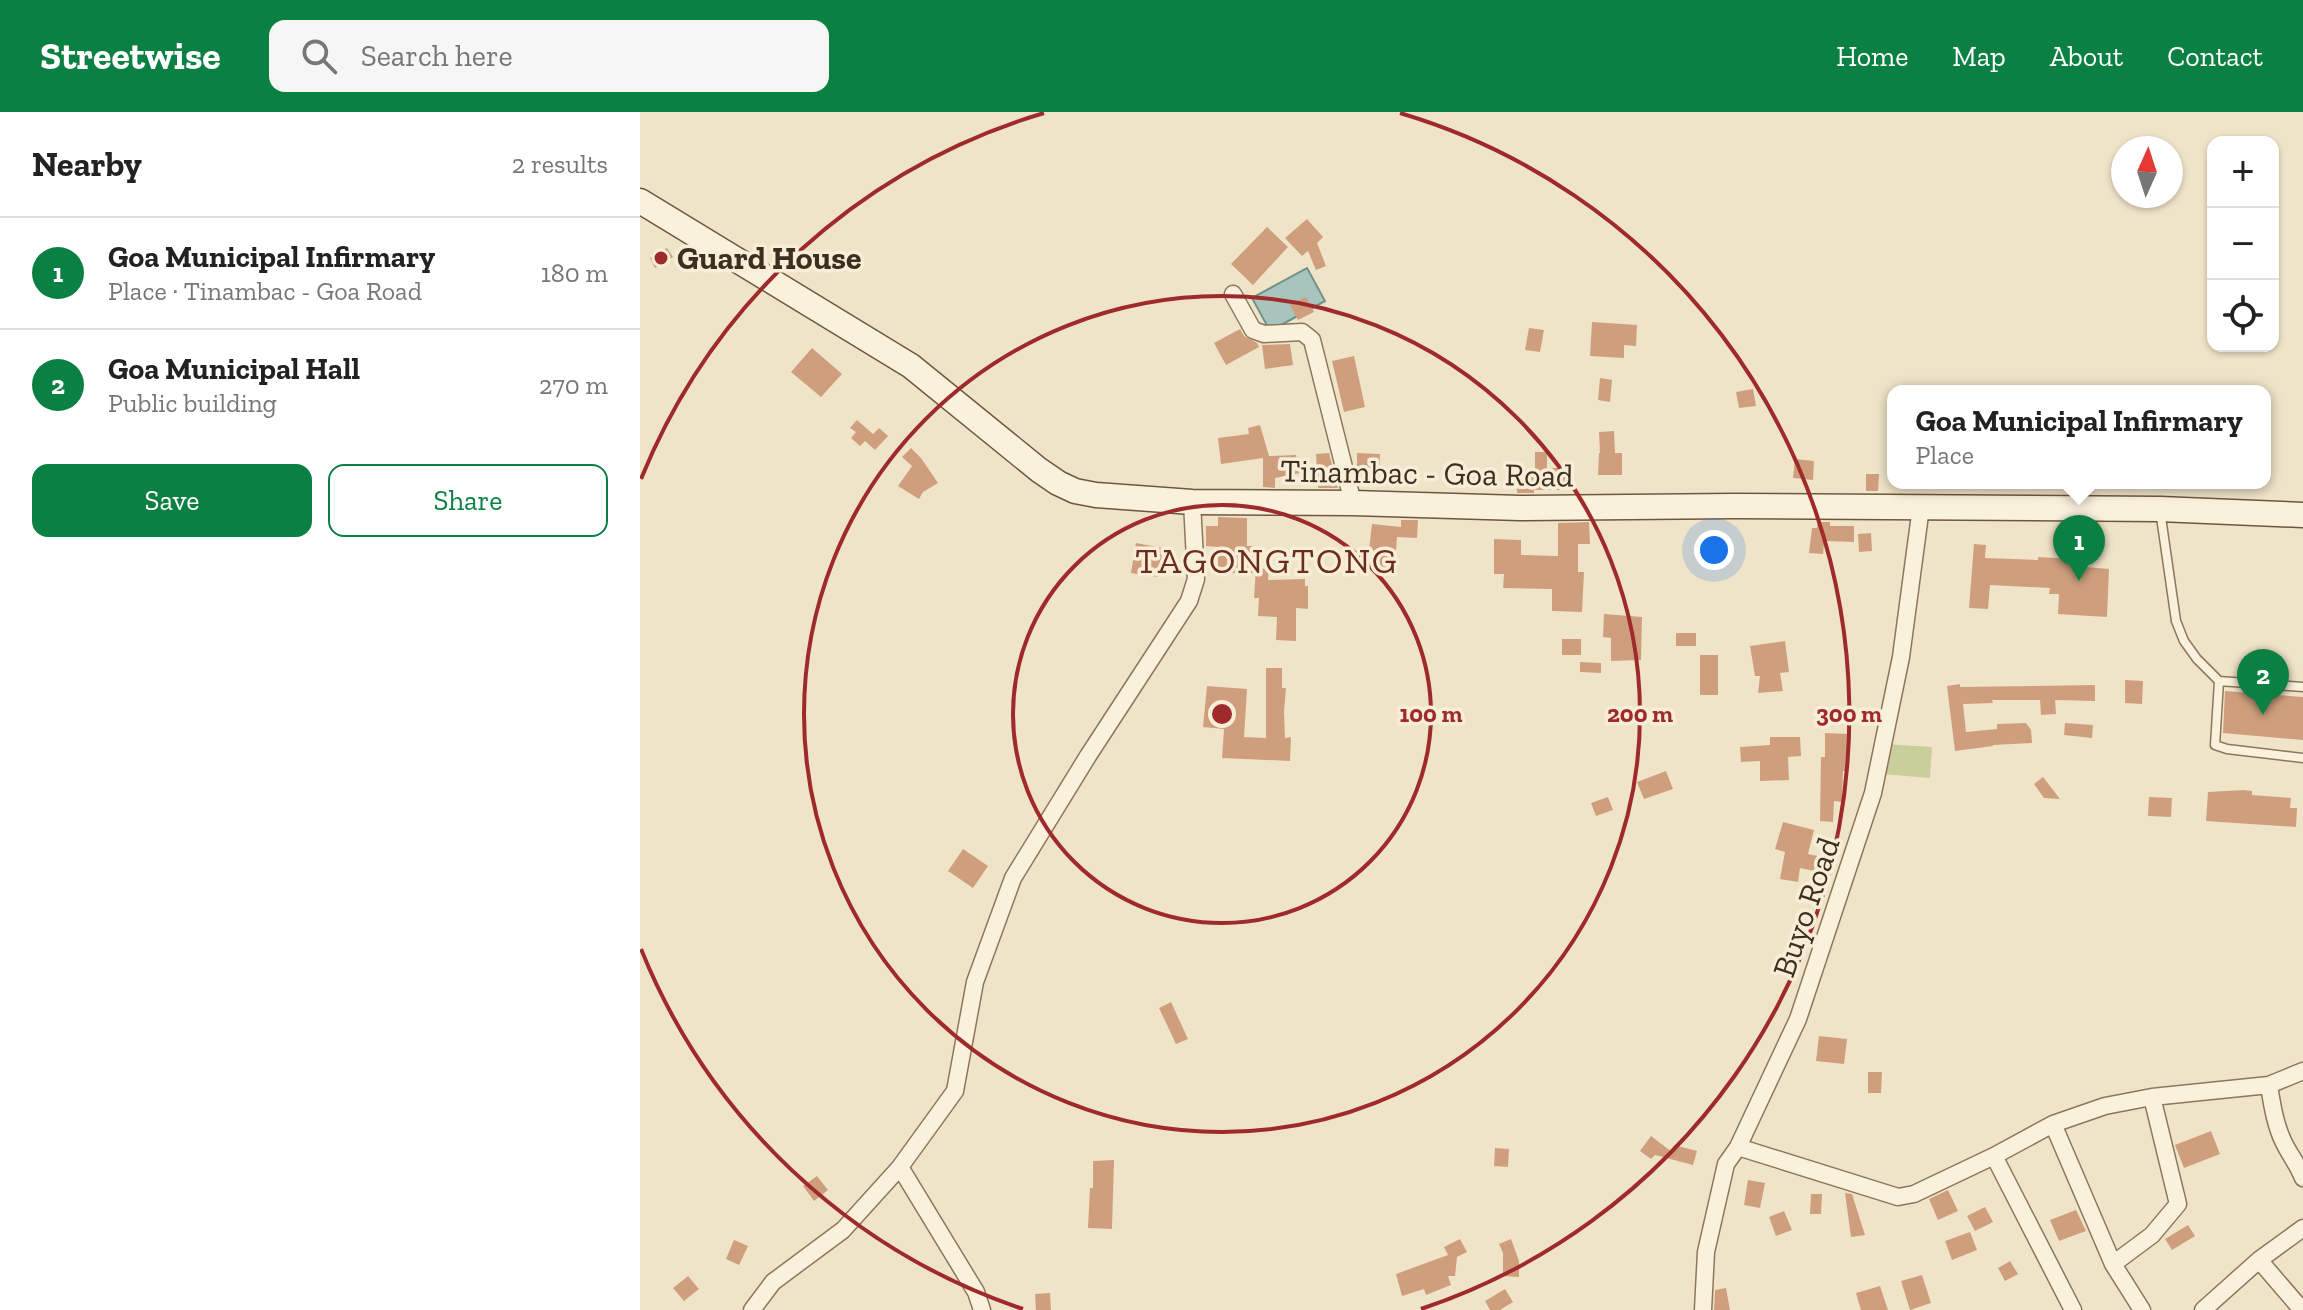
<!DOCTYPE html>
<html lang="en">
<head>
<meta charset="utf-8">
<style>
	body { margin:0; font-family:"Zilla Slab",serif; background:#f6f6f6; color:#222 }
	.controls { position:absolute; right:24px; top:24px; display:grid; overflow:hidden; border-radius:16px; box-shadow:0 2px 6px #0004 }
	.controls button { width:72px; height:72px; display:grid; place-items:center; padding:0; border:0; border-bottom:2px solid #e0e0e0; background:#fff; color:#222; font:40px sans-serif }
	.compass { position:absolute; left:1471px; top:24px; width:72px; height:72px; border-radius:50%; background:#fff; box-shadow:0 2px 6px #0004; rotate:3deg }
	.you { position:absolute; left:1074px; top:438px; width:28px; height:28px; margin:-20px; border:6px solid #fff; border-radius:50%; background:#1a73e8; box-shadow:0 0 0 12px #1a73e833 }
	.badge { display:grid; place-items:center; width:52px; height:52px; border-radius:50%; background:#0b8043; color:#fff; font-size:26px; font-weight:700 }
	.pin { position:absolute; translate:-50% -66px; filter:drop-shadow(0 2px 4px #0008) }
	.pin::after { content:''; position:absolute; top:42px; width:28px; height:24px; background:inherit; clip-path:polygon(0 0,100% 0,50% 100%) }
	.popup { position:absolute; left:1247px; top:273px; width:384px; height:104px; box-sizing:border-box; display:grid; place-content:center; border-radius:16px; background:#fff; filter:drop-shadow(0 2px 6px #0005); font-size:26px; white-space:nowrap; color:#767676 }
	.popup b { font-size:30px; color:#222 }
	.popup::after { content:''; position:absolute; left:50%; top:100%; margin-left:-16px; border:16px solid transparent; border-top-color:#fff }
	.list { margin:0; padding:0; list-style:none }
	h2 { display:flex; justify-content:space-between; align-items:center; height:104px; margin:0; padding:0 32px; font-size:34px }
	h2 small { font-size:26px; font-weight:400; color:#767676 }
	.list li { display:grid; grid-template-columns:52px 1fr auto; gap:24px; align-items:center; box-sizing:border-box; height:112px; padding:0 32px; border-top:2px solid #e0e0e0 }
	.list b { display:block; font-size:30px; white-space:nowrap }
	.list p { margin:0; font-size:26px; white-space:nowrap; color:#767676 }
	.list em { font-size:26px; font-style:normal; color:#767676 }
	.actions { display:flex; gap:16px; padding:24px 32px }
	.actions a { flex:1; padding:18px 0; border:2px solid #0b8043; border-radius:16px; text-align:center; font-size:28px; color:#0b8043 }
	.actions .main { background:#0b8043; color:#fff }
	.icon { flex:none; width:44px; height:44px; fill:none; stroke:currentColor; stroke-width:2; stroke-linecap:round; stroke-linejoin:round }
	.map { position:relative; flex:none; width:1663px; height:1198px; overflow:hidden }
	header { display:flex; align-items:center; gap:48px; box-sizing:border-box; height:112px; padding:0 40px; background:#0b8043; color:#fff }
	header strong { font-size:38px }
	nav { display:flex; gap:44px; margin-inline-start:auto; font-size:28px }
	.search { width:560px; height:72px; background:#f6f6f6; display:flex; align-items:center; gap:20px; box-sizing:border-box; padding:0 28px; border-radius:16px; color:#767676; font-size:30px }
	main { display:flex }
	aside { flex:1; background:#fff }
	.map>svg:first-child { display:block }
	.green { fill:#c9cf9b }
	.water { fill:#a9c4bc; stroke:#6f938a; stroke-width:2 }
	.building { fill:#cf9f7d }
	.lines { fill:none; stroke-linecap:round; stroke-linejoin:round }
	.service-casing { stroke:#8d765c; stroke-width:11 }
	.minor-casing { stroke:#8d765c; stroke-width:19 }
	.secondary-casing { stroke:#6f573f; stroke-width:27 }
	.service { stroke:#faf1dc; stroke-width:8 }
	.minor { stroke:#faf1dc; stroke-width:16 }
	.secondary { stroke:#faf1dc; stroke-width:24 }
	.ring { fill:none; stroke:#9e2a2b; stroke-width:4 }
	.poi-dot { fill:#9e2a2b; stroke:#f7eed8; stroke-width:3 }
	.labels { text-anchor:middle; stroke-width:7; stroke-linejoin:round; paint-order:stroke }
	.poi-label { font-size:32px; font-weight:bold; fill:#3d2e20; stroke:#f7eed8; text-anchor:start }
	.street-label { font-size:32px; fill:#3d2e20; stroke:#f7eed8 }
	.quarter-label { font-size:36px; letter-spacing:2px; fill:#6b2e1e; stroke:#f7eed8 }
	.centre { fill:#9e2a2b; stroke:#f7eed8; stroke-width:4 }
	.ring-label { font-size:24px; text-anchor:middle; font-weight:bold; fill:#9e2a2b; stroke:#f7eed8; stroke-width:7; stroke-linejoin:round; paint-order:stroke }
</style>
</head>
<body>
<header>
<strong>Streetwise</strong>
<div class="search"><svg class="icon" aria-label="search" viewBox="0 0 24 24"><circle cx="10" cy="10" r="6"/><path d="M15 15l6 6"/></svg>Search here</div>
<nav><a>Home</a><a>Map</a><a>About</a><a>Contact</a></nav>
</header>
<main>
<aside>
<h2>Nearby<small>2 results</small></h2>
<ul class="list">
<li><span class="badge">1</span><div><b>Goa Municipal Infirmary</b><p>Place · Tinambac - Goa Road</p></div><em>180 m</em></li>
<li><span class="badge">2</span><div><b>Goa Municipal Hall</b><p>Public building</p></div><em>270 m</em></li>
</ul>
<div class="actions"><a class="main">Save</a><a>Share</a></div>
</aside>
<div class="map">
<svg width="1663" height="1198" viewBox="0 0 1663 1198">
	<rect width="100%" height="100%" fill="#f0e4c8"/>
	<!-- green -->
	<path class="green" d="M1245 632 1292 635 1290 666 1243 662Z"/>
	<!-- water -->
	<path class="water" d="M667 156 685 189 630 219 612 186Z"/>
	<!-- building -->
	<path class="building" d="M667 107 683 125 677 131 686 154 676 158 668 139 662 144 645 126Z
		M627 115 648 135 613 173 591 152Z
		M27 136 33 145 15 156 10 146Z
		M666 185 674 200 658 208 650 193Z
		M952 210 997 213 996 234 984 233V246L950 244Z
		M889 216 904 218 900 240 885 238Z
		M600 217 604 224 617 231 619 235 586 253 574 231Z
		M650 232 653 253 625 257 622 233Z
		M172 236 202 262 181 285 151 260Z
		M714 244 725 295 704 300 692 249Z
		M960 266 972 268 970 290 958 288Z
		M1113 277 1116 294 1099 296 1096 280Z
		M217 308 233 322 239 316 248 324 235 338 225 329 220 334 211 326 216 320 210 316Z
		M620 313 629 344 656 343 660 361 635 366V376L623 375V346L581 352 578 326 609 322 608 316Z
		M974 319 975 341H982V363H958L959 341H960L959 320Z
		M271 336 281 346 298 371 283 380 279 387 258 374 272 354 262 345Z
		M895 340H907V356H926V378H894V381H877L878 357H895Z
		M689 341 698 376H678L676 342Z
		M717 341 740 342 738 374 720 373 717 360Z
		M1155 347 1174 349 1173 368 1153 366Z
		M1226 362H1239L1238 379H1226Z
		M578 405 607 406V434H613V461H578V435L566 434V414H578Z
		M761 408H778L777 426 757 425 756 440H751L750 457H737L738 439 729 438 732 412 761 415Z
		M949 410 950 432H938V460H944L942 500 912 499V477L863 476 864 462H854V427L881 428V443L918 444V411Z
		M1178 410H1190V414H1214V430L1187 429 1186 432 1184 431 1183 442 1169 441 1172 416H1177Z
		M1231 421 1232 439 1219 440 1218 422Z
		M496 431 523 436 518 465 491 461Z
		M1334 432 1346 433 1345 446 1398 448V445L1434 447 1433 454 1469 457 1467 505 1418 502 1419 482H1409L1410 476 1350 473 1348 497 1329 496Z
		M616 456 629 457 628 468 665 467V474H668V497L656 496V529L636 528 637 505 618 504 619 486H614Z
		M964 502 1002 505 1001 548 971 549V526L963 525Z
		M1036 521H1056V534H1036Z
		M922 527H941V543H922Z
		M1145 529 1149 560 1140 561 1143 579 1118 581 1120 564H1115L1110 534Z
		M1060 543H1078V583H1060Z
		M940 550 961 551V561L940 560Z
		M626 556H642V576H646L644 599 645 626 651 625 650 649 582 646 584 617 563 615 567 574 607 577 604 625 626 626Z
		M1485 568 1503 569 1502 592 1485 591Z
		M1320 572V575L1455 573V589L1415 588 1416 602 1401 603 1400 588H1352L1353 591 1323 592 1326 620 1357 617V612L1386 611 1391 618 1392 631 1353 633V634L1315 639 1307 574Z
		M1585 579 1663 585V628L1583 621Z
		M1425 611 1453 613 1452 626 1424 623Z
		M1185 621 1209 622 1206 659H1203L1202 690 1194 689 1193 710 1180 709 1181 645H1185Z
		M1130 625H1160L1161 644 1148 645 1149 668 1120 669V649L1101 650 1100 635 1130 633Z
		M1026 659 1033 677 1004 687 997 670Z
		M1403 665 1420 687 1404 686 1394 672Z
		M1604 678 1612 679V683L1651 686 1650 696H1657L1656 715 1566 709 1568 680Z
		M968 685 973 698 956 704 951 691Z
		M1509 685 1532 686 1531 705 1508 704Z
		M1143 710 1174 718 1168 742 1182 745 1179 760 1160 756 1158 770 1140 767 1145 740 1135 737Z
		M323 737 348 754 333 776 308 759Z
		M531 890 548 927 536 932 519 896Z
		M1179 924 1207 927 1204 952 1176 949Z
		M1228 960H1242L1241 981H1228Z
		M1571 1019 1580 1042 1544 1056 1535 1033Z
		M1011 1024 1032 1040 1034 1033 1057 1039 1053 1053 1015 1043 1011 1047 1000 1039Z
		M855 1036 869 1037 868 1055 854 1054Z
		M474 1048 472 1117 448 1116 450 1076H453V1049Z
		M177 1064 188 1078 174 1089 163 1074Z
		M1108 1068 1125 1071 1120 1096 1104 1093Z
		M1308 1078 1318 1099 1298 1108 1289 1087Z
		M1205 1081 1212 1082 1225 1123 1211 1125Z
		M1171 1082H1182L1181 1102H1170Z
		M1345 1095 1353 1110 1335 1119 1327 1104Z
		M1436 1098 1446 1119 1419 1129 1410 1108Z
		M1144 1099 1152 1118 1136 1124 1129 1105Z
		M1548 1113 1555 1124 1532 1138 1525 1127Z
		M1330 1120 1337 1138 1312 1148 1305 1129Z
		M820 1127 827 1140 817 1145 815 1164H808L811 1173 786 1183 784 1177 762 1184 756 1162 808 1143 804 1135Z
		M871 1127 879 1149V1165L863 1164V1141L859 1132Z
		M94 1128 108 1134 99 1153 86 1147Z
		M1370 1149 1378 1162 1365 1169 1358 1156Z
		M1282 1163 1291 1191 1270 1198 1261 1169Z
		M48 1164 59 1177 44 1189 33 1176Z
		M1240 1174 1248 1198H1221L1216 1181Z
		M1086 1176 1090 1198H1074L1075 1178Z
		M865 1177 873 1190 860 1198H850L845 1189Z
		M410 1181 411 1198H396L395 1182Z"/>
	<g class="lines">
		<!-- service casing -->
		<g class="service-casing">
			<path id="service" d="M1520 398 1536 509 1544 529 1557 547 1579 569 1575 633 1587 637 1663 646
				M1579 569 1663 575"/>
		</g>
		<!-- minor casing -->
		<g class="minor-casing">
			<path id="minor" d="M593 182 613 218 624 222 662 220 672 228 713 391
				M1629 973C1632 992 1635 1013 1644 1031 1650 1043 1658 1053 1663 1066
				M1413 1012 1473 1152 1502 1198
				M1098 1035 1258 1085 1274 1082 1354 1044 1413 1012 1465 994 1512 985 1629 973 1663 959
				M1354 1044 1433 1198
				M260 1055 336 1180 342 1198
				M1619 1148 1662 1198
				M1473 1152 1512 1123 1538 1092 1512 985
				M112 1198 133 1170 203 1118 260 1055 315 979 335 870 373 766 448 644 549 489 556 467 552 390
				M1063 1198 1066 1140 1086 1052 1098 1035 1158 907 1233 681 1261 545 1281 395
				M1563 1198 1619 1148 1663 1116"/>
		</g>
		<!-- secondary casing -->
		<g class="secondary-casing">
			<path id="secondary" d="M0 89 271 254 399 358 418 371 435 379 456 383 552 390 713 391 880 396 1094 394 1520 397 1663 403"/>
		</g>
		<!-- service -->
		<use href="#service" class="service"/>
		<!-- minor -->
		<use href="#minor" class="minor"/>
		<!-- secondary -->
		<use href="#secondary" class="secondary"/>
	</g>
	<!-- distance rings -->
	<g class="ring">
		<circle cx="582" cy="602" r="209"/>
		<circle cx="582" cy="602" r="418"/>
		<path d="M383 1197A627 627 0 0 1 1 837M1 367A627 627 0 0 1 404 1M760 1A627 627 0 0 1 781 1197"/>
	</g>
	<!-- markers -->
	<circle class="poi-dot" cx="21" cy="146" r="8"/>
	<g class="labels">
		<!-- poi labels -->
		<g class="poi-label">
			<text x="37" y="157">Guard House</text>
		</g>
		<!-- street labels -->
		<g class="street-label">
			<text transform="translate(787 361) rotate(1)" y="11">Tinambac - Goa Road</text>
			<text transform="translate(1166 795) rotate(-71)" y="11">Buyo Road</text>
		</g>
		<!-- quarter labels -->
		<g class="quarter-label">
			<text x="627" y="461">TAGONGTONG</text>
		</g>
	</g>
	<circle cx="582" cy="602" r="12" class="centre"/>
	<g class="ring-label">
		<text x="791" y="610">100 m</text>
		<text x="1000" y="610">200 m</text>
		<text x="1209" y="610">300 m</text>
	</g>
</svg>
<div class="controls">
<button>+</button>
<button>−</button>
<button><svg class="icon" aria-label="locate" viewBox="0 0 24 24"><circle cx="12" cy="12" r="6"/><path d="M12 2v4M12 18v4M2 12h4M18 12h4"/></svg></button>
</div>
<svg class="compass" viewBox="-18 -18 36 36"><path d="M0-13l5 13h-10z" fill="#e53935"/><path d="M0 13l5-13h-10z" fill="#767676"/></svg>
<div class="you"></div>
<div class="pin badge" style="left:1439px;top:469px">1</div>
<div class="popup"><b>Goa Municipal Infirmary</b>Place</div>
<div class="pin badge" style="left:1623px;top:603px">2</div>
</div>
</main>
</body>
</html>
